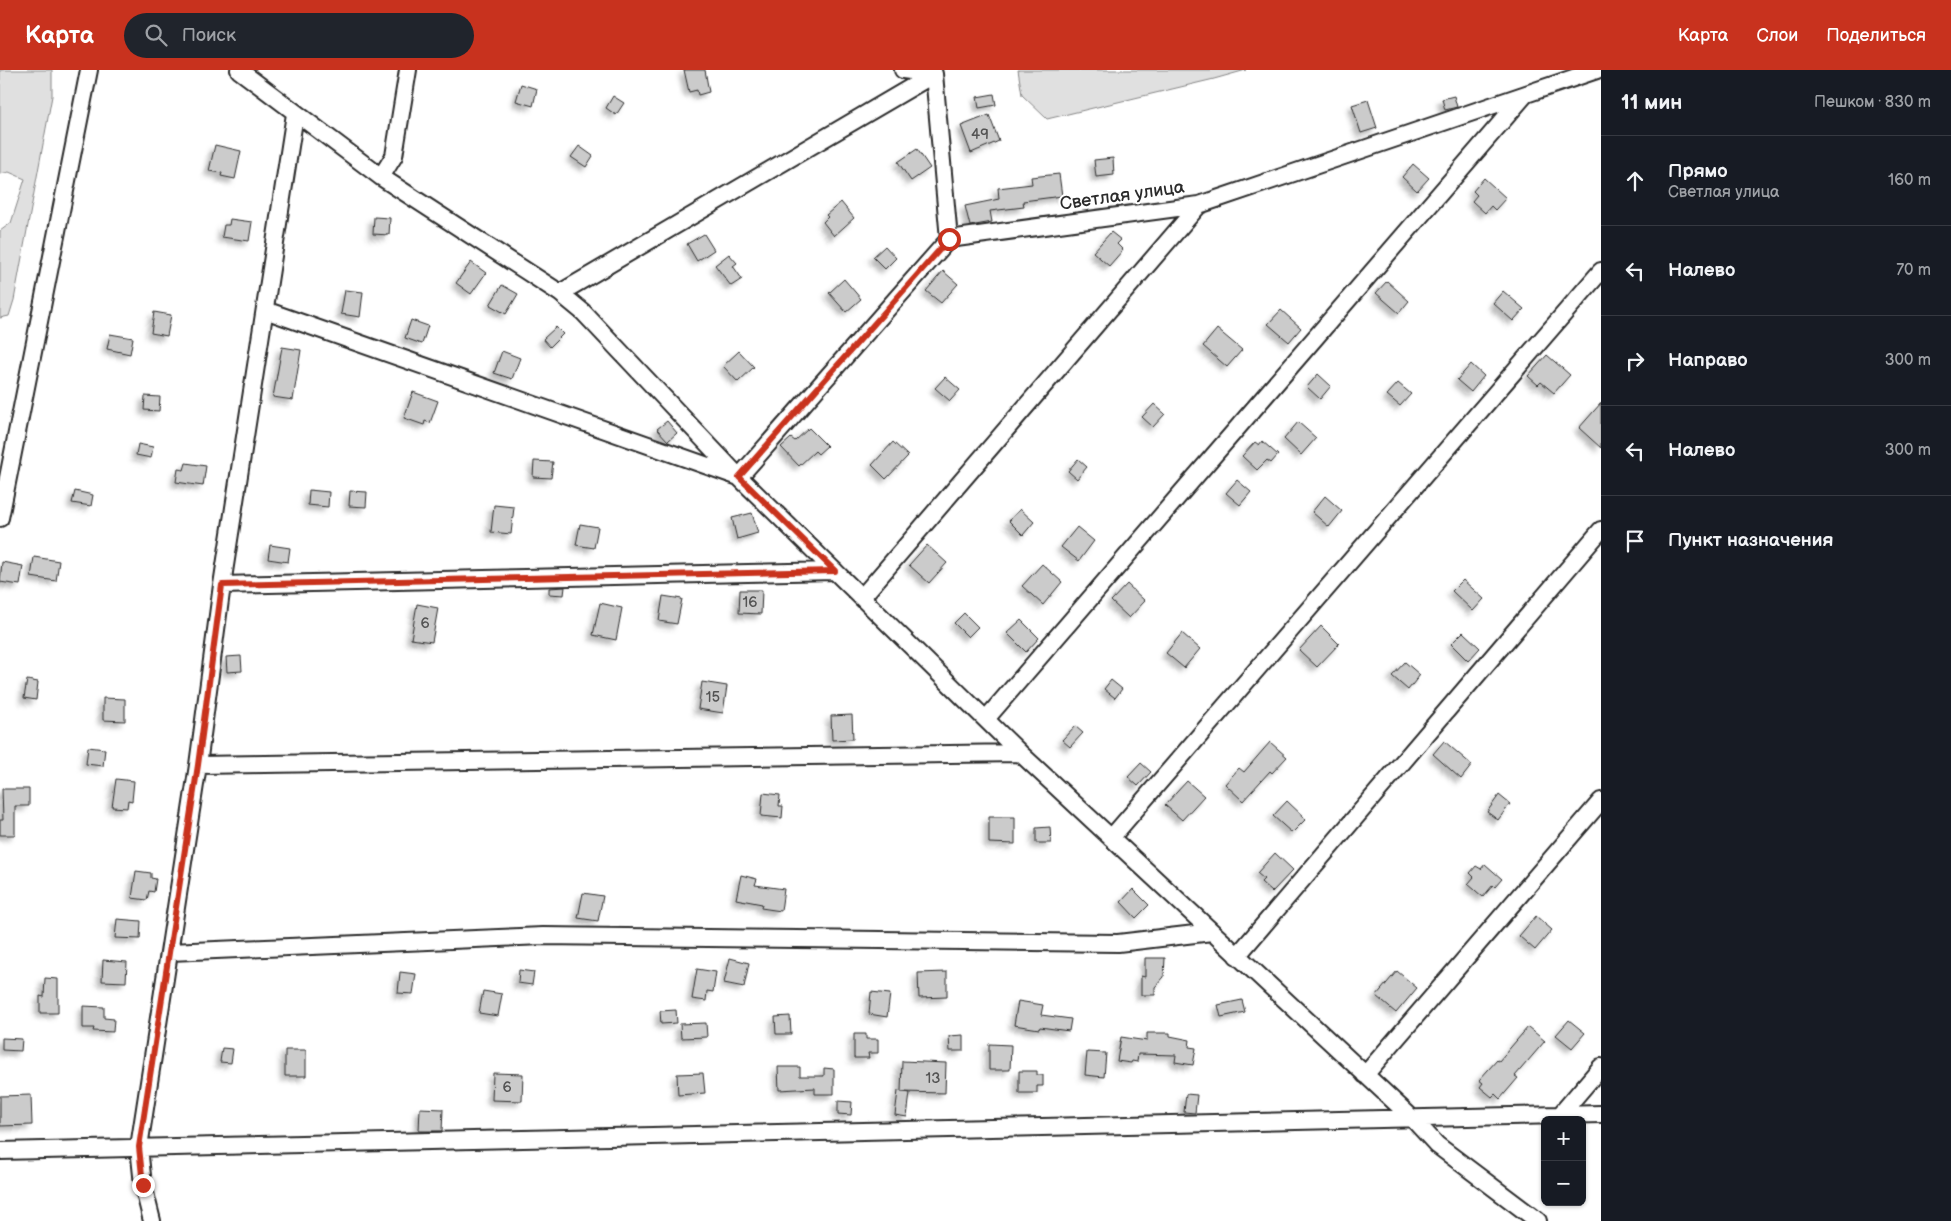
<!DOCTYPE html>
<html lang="ru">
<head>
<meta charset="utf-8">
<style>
	body { margin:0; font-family:"Balsamiq Sans",sans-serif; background:#20242c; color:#f1f3f6 }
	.controls { position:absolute; right:15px; bottom:15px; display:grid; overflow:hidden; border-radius:8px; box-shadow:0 1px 4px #0004 }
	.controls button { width:45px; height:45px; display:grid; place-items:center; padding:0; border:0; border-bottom:1px solid #363941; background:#171b24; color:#f1f3f6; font:25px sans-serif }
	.stop { position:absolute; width:15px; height:15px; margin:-11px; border:4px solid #c8321e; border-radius:50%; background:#fff }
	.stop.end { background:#c8321e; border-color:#fff; box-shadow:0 1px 5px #0008 }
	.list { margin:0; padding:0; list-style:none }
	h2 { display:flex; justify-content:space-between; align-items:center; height:65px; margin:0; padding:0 20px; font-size:21px }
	h2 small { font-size:16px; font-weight:400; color:#9ea1a6 }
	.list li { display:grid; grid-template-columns:32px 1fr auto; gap:15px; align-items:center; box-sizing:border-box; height:90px; padding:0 20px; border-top:1px solid #363941 }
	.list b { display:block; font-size:19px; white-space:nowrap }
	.list p { margin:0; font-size:16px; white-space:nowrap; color:#9ea1a6 }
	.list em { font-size:16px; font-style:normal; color:#9ea1a6 }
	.icon { flex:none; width:28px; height:28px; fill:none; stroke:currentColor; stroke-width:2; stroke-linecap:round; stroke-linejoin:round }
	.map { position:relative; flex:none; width:1601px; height:1151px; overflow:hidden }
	header { display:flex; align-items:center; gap:30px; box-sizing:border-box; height:70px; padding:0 25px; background:#c8321e; color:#fff }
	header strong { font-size:24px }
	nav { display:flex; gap:28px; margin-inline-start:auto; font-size:18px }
	.search { width:350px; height:45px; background:#20242c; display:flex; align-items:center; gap:12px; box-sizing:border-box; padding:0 18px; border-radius:28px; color:#9ea1a6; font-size:19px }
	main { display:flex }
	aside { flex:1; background:#171b24 }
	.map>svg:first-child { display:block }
	.green { fill:#e0e0e0; stroke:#868686 }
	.building { fill:#cbcbcb; stroke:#2b2b2b; filter:url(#shadow) }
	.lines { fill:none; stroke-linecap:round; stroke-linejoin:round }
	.minor-casing { stroke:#2b2b2b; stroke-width:20 }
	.minor { stroke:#fff; stroke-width:16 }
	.route { stroke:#c8321e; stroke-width:6 }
	.labels { text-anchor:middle; stroke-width:4; stroke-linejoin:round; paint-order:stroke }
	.number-label { font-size:15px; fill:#535353 }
	.street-label { font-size:18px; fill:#2b2b2b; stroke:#fff }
</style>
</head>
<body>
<header>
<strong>Карта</strong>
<div class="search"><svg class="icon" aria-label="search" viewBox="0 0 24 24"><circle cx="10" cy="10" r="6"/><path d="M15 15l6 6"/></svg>Поиск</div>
<nav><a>Карта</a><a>Слои</a><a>Поделиться</a></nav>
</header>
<main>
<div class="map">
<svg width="1601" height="1151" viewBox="0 0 1601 1151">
	<defs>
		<filter id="shadow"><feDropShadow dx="-4.5" dy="4.5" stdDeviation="2.5" flood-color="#0004"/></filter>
	</defs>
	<rect width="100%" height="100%" fill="#fff"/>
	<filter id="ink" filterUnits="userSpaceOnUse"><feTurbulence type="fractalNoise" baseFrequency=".02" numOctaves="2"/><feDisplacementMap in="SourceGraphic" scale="10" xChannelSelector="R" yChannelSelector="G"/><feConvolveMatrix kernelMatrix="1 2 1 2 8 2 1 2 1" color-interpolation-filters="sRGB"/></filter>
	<g filter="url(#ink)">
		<!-- green -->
		<path class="green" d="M0 0H52V26L14 230 9 246 0 248V161L11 153 25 109 9 102 0 104Z
			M1018 0H1246L1214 9 1047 49 1022 25Z"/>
		<!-- building -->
		<path class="building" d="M684 0H705L709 22 698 25 697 20 689 22Z
			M521 14 537 19 533 36 516 31Z
			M994 24 996 35 979 38 977 27Z
			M613 26 624 33 616 45 606 38Z
			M1454 26 1457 37 1445 40 1442 29Z
			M1368 30 1377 58 1361 63 1352 35Z
			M989 45 999 71 971 83 961 56Z
			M215 75 241 81 235 109 221 106 222 103 209 101Z
			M579 76 593 86 586 97 571 87Z
			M917 79 930 98 911 111 898 92Z
			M1113 88 1114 105 1096 107 1094 90Z
			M1413 94 1429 108 1417 121 1402 107Z
			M1059 104 1062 126 1023 131 1024 137 990 141 992 152 970 156 965 136 999 129 998 118 1032 114 1031 107Z
			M1484 108 1506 128 1495 140 1491 136 1485 143 1472 131 1477 125 1473 121Z
			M841 132 854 148 834 166 823 152 828 147 826 145Z
			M374 147 390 148 389 165 373 164Z
			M230 149 252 152 249 171 222 167 224 155H229Z
			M1111 162 1121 170 1117 174 1123 180 1109 196 1093 182Z
			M704 164 714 180 697 191 687 174Z
			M885 176 896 188 885 199 873 187Z
			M729 184 737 193 733 196 742 209 731 216 715 195Z
			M471 192 486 203 471 224 456 213Z
			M943 201 958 214 941 233 926 221Z
			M844 209 861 229 846 242 829 223Z
			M1387 211 1409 231 1399 243 1376 223Z
			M502 215 518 224 506 244 490 235Z
			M345 220 363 222 360 247 341 244Z
			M1503 221 1524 239 1513 251 1493 233Z
			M1281 240 1301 258 1289 272 1268 254Z
			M154 242 171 245 167 266 151 263Z
			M411 250 428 256 422 274 405 268Z
			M556 257 563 264 550 277 543 269Z
			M1217 259 1242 280 1227 297 1203 276Z
			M110 264 133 268 130 284 107 279Z
			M282 277 301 280 293 330 273 327Z
			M502 281 520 288 512 309 494 303Z
			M739 281 754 297 738 312 723 296Z
			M1547 285 1570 305 1554 323 1541 312 1538 315 1528 306Z
			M1471 294 1484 306 1471 322 1457 310Z
			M1318 304 1331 316 1320 329 1307 317Z
			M945 307 960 320 950 331 935 318Z
			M1398 313 1411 324 1400 336 1387 325Z
			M413 322 438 331 430 353 425 351 424 355 404 348Z
			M145 326 160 327 159 341 144 340Z
			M1601 333V378L1579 358Z
			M1154 334 1165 344 1153 357 1142 347Z
			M667 351 677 363 668 371 657 359Z
			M1298 352 1316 368 1301 385 1284 369Z
			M809 358 827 376 818 384 815 381 799 396 781 377 791 368 795 371Z
			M1262 371 1278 385 1271 393 1267 390 1257 400 1242 386 1255 372 1259 375Z
			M893 372 908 386 886 409 872 395Z
			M138 374 153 377 151 388 136 385Z
			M1078 389 1087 397 1077 409 1068 401Z
			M534 391 553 392 551 408 533 407Z
			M186 393 206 396 203 416 176 412 178 399 184 400Z
			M1237 410 1251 422 1240 435 1226 423Z
			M309 420 329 422 328 437 308 435Z
			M75 421 93 425 91 436 72 433Z
			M350 421 367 422 366 437 349 436Z
			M1325 426 1342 441 1329 457 1312 442Z
			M494 435 514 437 511 464 491 462Z
			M1020 439 1034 452 1023 465 1009 451Z
			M752 443 758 463 737 469 732 448Z
			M580 454 598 457 594 478 576 475Z
			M1077 457 1094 471 1079 491 1061 477Z
			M270 475 290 478 288 492 268 489Z
			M927 475 947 493 929 513 909 495Z
			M34 487 59 491 56 511 31 507Z
			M2 492 23 496 20 515 0 512Z
			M1042 494 1062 512 1043 535 1022 516Z
			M1463 510 1484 529 1473 541 1452 521Z
			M1127 514 1145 531 1129 548 1111 531Z
			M565 517 564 525 549 524V518Z
			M740 520H762L761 544 739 543Z
			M663 526 682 529 677 554 659 551Z
			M600 533 622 538 616 570 593 565Z
			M417 534 438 538 432 572 411 569Z
			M964 543 978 557 968 567 954 553Z
			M1021 550 1039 568 1026 582 1007 563Z
			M1321 556 1339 574 1317 597 1299 580Z
			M1463 562 1480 578 1468 591 1451 574Z
			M1182 563 1200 579 1184 598 1166 583Z
			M241 586 242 601 227 602 226 587Z
			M1405 592 1420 605 1408 620 1392 606Z
			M27 610 38 612 36 630 24 628Z
			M1111 610 1122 619 1115 628 1104 619Z
			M702 612 727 616 723 643 698 639Z
			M103 628 125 629V651L103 650Z
			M852 645 853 669 832 670 831 646Z
			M1075 656 1083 663 1070 677 1062 670Z
			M1444 671 1472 695 1461 709 1433 684Z
			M1270 672 1287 687 1272 703 1270 701 1243 731 1225 714 1239 698 1244 702Z
			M88 677 105 679 103 696 86 694Z
			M1141 693 1151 702 1138 716 1128 707Z
			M116 709 134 711 132 731 128 730 127 738 112 737Z
			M1187 711 1204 726 1182 750 1165 735Z
			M2 719H29V736H15V765H0V750H3Z
			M763 723 780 725 779 736H783L782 748 761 746Z
			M1499 725 1510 734 1498 750 1487 742Z
			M1287 731 1306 749 1292 763 1273 746Z
			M989 747H1015V774L989 773Z
			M1050 757 1051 773H1036V758Z
			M1275 783 1293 800 1272 822 1261 812 1264 809 1257 803Z
			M1485 794 1502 809 1495 817 1493 815 1483 827 1468 814 1474 807 1470 803 1476 796 1481 799Z
			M136 801 151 803V808L156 809 154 822 149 821 147 830 132 828Z
			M741 805 757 809 755 815 784 819 781 841 761 838 762 834 736 829Z
			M1133 819 1149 835 1136 848 1121 832Z
			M583 823 603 826 598 851 578 848Z
			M1536 846 1552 860 1535 880 1519 866Z
			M117 849 141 851 140 869 115 868Z
			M730 888 749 893 744 917 724 913Z
			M1145 888H1165L1164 907 1155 917V925H1141V906L1145 907Z
			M103 890 127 892 126 912 102 911Z
			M697 899 716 902 713 922 707 921 706 931 692 929Z
			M519 900 534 902 532 915 518 913Z
			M1397 901 1417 918 1396 943 1376 926Z
			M400 902 416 904 413 924 398 923Z
			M947 902V927L919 928 918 903Z
			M45 908 58 909V943H40V926L44 927Z
			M483 921 502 924 498 946 479 943Z
			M871 922 890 924 887 947 869 944Z
			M1242 930 1245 942 1221 947 1218 935Z
			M1018 931 1043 935 1041 945 1071 949 1069 961 1040 957 1039 959 1014 955Z
			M83 936 104 937V948L114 949 113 962 93 961 94 958H83Z
			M676 940 677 953 661 954 660 941Z
			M790 946 791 964H776L775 947Z
			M1569 950 1585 963 1572 978 1556 965Z
			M706 953 707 967 681 968 680 954Z
			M1528 957 1545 971 1515 1006 1518 1008 1500 1029 1495 1024 1492 1027 1480 1017 1483 1013 1479 1010 1497 990 1499 991Z
			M1147 963H1170V966L1190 970 1189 977 1196 978 1193 995 1175 992 1176 985 1138 984 1137 992 1132 991 1131 993 1117 991 1121 967 1147 971Z
			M854 964H866V969H878V983H868L869 988H854Z
			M963 965V981H950L949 966Z
			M2 968 22 969 21 981 2 980Z
			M989 974 1011 975 1010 1000H989Z
			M222 978 233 979 231 993 220 992Z
			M285 980H306V1006H285Z
			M1087 982 1106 983 1104 1007 1085 1005Z
			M902 991 946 993 945 1023 901 1022Z
			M778 997H800V1006H824V998L834 999V1024H815V1018L779 1020Z
			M1019 1001H1037V1005H1043V1016H1037V1023H1019Z
			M493 1003 523 1004 522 1031 492 1030Z
			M703 1003 705 1023 678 1025 677 1004Z
			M898 1021 910 1023 907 1047 895 1045Z
			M1186 1024 1197 1025 1195 1043 1184 1042Z
			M31 1025 32 1055 0 1056V1026Z
			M838 1031 852 1032 851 1045 838 1044Z
			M420 1038 443 1039 442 1061H419Z"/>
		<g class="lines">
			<!-- minor casing -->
			<g class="minor-casing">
				<path id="minor" d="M239 0 381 107 560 223 583 242 739 407 1020 683 1412 1048 1437 1075 1538 1151
					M903 0 934 4 949 169
					M381 107 394 86 408 0
					M560 223 934 4
					M265 240 739 407 949 169 1199 135 1597 0
					M0 448 89 0
					M222 515 835 501
					M862 527 1199 135
					M986 649 1524 26
					M198 695 1020 683
					M1111 768 1601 201
					M170 882 543 866 1118 873 1212 862
					M1237 886 1601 460
					M1365 1005 1601 731
					M1560 1045 1601 997
					M0 1081 1601 1044
					M152 1151 143 1115 139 1077 198 695 222 515 295 44"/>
			</g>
			<!-- minor -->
			<use href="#minor" class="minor"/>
		</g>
	</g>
	<g class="lines" filter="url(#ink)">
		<!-- route -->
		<path class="route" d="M143 1115 139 1077 198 695 222 515 835 501 739 407 949 169"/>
	</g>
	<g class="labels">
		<!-- number labels -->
		<g class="number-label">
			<text x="980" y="69">49</text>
			<text x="750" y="537">16</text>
			<text x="425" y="558">6</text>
			<text x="713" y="632">15</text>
			<text x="933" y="1013">13</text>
			<text x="507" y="1022">6</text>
		</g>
		<!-- street labels -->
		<g class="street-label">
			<text transform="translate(1122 125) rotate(-8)" y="6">Светлая улица</text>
		</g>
	</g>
</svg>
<div class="controls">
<button>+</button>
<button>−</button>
</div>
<div class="stop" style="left:949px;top:169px"></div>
<div class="stop end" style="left:143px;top:1115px"></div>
</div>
<aside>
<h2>11 мин<small>Пешком · 830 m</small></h2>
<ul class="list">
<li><svg class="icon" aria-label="ahead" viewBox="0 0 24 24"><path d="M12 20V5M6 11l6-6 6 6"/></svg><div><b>Прямо</b><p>Светлая улица</p></div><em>160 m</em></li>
<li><svg class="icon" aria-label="left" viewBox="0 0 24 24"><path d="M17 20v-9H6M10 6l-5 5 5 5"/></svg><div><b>Налево</b></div><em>70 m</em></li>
<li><svg class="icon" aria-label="right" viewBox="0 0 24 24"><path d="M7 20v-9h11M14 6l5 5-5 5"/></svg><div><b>Направо</b></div><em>300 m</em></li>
<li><svg class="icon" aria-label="left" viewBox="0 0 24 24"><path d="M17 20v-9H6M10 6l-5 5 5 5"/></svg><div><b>Налево</b></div><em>300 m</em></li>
<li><svg class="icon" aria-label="arrive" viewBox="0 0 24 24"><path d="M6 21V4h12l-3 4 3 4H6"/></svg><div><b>Пункт назначения</b></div></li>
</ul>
</aside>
</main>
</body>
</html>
